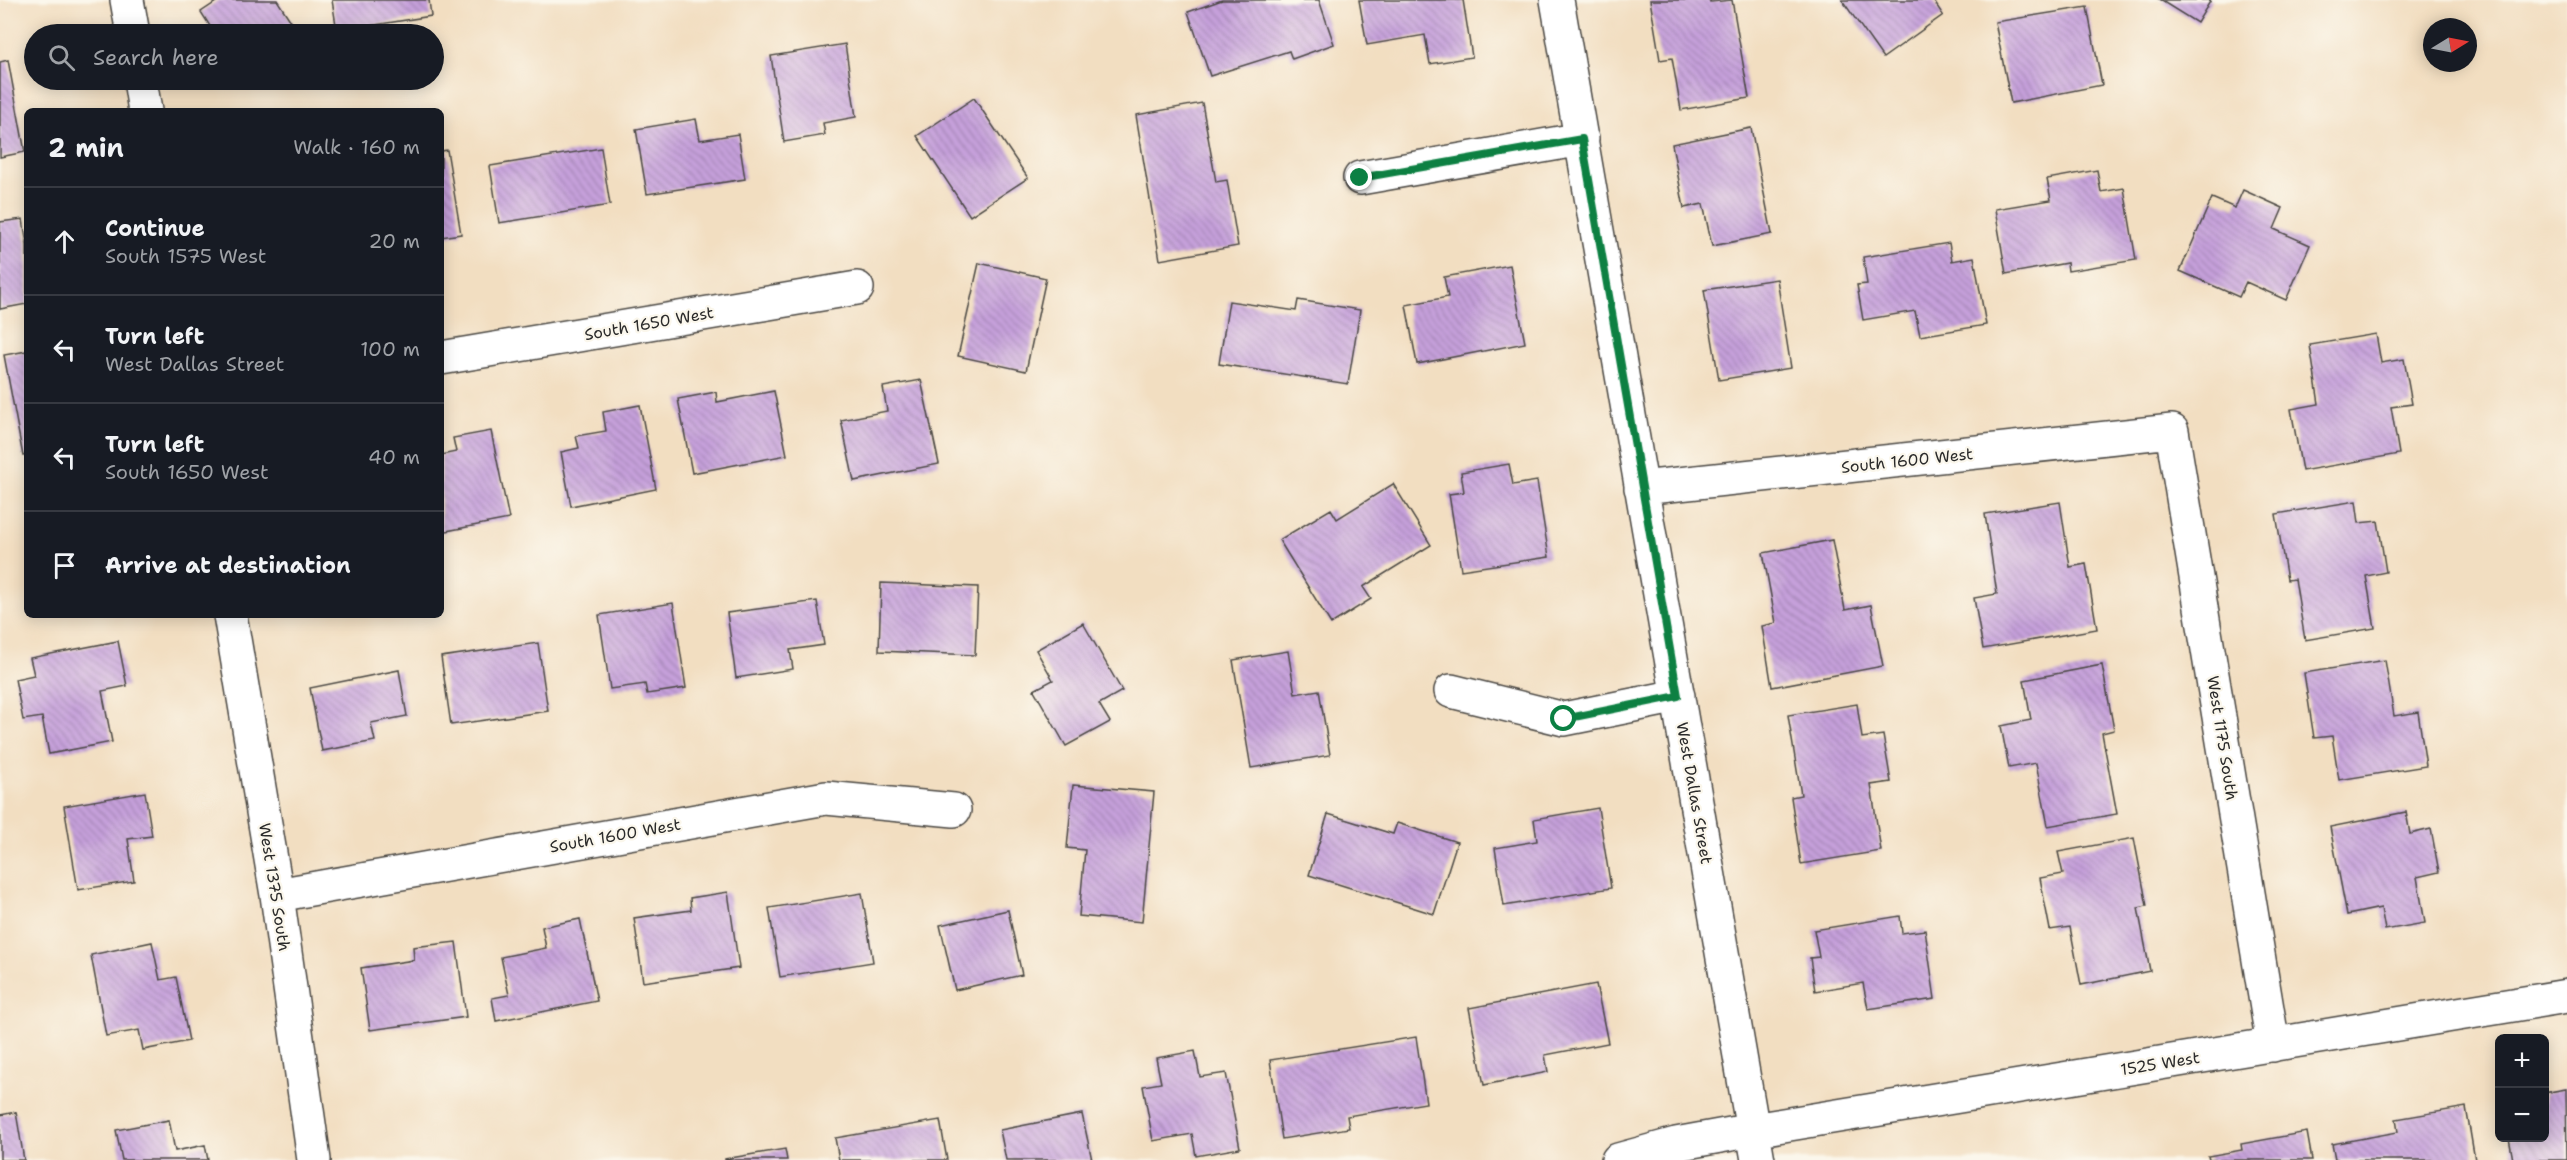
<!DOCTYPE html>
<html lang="en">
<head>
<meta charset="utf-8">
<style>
	body { margin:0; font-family:"Shantell Sans",sans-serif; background:#20242c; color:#f1f3f6 }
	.controls { position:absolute; right:18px; bottom:18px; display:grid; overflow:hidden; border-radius:9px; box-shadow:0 3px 15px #0003 }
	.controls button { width:54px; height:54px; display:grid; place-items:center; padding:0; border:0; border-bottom:2px solid #363941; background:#171b24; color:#f1f3f6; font:30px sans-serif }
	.compass { position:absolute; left:2423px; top:18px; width:54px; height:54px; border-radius:50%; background:#171b24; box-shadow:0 3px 15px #0003; rotate:80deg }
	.stop { position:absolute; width:18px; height:18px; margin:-14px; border:4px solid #0b8043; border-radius:50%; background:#fff }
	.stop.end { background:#0b8043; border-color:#fff; box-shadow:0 2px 6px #0008 }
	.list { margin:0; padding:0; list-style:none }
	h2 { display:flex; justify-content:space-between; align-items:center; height:78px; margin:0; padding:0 24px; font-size:26px }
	h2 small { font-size:20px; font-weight:400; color:#9ea1a6 }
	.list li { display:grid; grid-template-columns:39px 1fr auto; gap:18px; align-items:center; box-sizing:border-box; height:108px; padding:0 24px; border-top:2px solid #363941 }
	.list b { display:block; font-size:22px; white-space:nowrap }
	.list p { margin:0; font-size:20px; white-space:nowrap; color:#9ea1a6 }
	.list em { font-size:20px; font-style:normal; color:#9ea1a6 }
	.icon { flex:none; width:33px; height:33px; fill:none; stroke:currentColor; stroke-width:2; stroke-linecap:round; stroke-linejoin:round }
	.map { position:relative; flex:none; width:2567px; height:1160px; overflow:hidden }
	.search { position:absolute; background:#171b24; box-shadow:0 3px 15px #0003; left:24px; top:24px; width:420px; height:66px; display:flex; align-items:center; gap:15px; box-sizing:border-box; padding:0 21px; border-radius:33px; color:#9ea1a6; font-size:22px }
	.panel { position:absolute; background:#171b24; box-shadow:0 3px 15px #0003; left:24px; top:108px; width:420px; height:510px; border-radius:9px }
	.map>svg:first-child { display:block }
	.building { fill:url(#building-back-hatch) }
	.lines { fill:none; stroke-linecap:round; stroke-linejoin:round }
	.street-casing { stroke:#494642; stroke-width:36 }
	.street { stroke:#fff; stroke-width:33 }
	.route { stroke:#0b8043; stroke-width:8 }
	.labels { text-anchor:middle; stroke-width:4.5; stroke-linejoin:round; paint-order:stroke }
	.street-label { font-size:16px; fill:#2b2b2b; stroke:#fbf7ec }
</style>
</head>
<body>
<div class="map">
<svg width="2567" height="1160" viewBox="0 0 2567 1160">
	<defs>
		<pattern id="building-back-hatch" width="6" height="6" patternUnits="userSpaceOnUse" patternTransform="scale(1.5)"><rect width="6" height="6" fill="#c6a0db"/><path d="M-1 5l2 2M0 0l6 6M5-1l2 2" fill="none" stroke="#a183b2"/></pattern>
	</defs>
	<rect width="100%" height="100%" fill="#fbf7ec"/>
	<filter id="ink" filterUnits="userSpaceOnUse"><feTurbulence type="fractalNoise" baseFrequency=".0167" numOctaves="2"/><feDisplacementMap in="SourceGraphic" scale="12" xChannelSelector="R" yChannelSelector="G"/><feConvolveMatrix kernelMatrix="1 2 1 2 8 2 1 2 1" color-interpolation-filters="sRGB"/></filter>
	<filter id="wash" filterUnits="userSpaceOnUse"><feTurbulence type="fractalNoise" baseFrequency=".008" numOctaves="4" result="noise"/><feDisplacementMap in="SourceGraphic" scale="24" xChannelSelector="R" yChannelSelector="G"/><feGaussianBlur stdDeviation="1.35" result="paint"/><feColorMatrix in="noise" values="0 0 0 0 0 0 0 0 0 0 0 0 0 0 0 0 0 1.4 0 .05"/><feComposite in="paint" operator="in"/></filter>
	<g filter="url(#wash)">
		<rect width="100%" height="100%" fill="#f2dec1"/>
		<g id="blocks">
			<!-- building -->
			<path class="building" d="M219 0H277L296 29 287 34H215L201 12Z
				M332 0H429L431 16 337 31Z
				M1222 0H1319L1334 44 1292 59 1289 51 1210 76 1188 12Z
				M1359 0H1463L1472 57 1430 64 1425 35 1367 45Z
				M1650 0H1710V2L1732 0 1749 98 1681 110 1672 58 1660 60Z
				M1842 0H1933L1943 15 1883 58Z
				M2160 0H2211L2197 23Z
				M2087 7 2102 85 2011 103 1995 22Z
				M845 44 856 117 823 123 825 135 784 142 771 56Z
				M8 60 25 152 0 157V62Z
				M974 98 1028 178 970 216 917 136Z
				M1202 103 1216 182 1227 180 1238 246 1160 260 1136 115Z
				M696 119 700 140 738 134 745 179 647 194 636 129Z
				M1751 128 1772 234 1712 246 1703 204 1684 208 1672 144Z
				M601 148 610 205 499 223 490 166Z
				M447 150 461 234 441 237V151Z
				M2097 170 2101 192 2124 188 2136 260 2068 271 2067 263 2006 274 1995 209 2051 200 2047 179Z
				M2243 190 2283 208 2274 229 2310 245 2286 300 2246 282 2239 297 2180 271 2212 198 2235 208Z
				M23 219 27 246V304L0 309V222Z
				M1949 243 1952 261 1974 257 1986 325 1920 336 1915 311 1863 320 1857 285 1867 284 1863 257Z
				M979 263 1046 278 1026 371 958 356Z
				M1510 265 1525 343 1417 364 1406 305 1448 297 1444 277Z
				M1777 279 1791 368 1719 380 1704 290Z
				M1298 300 1360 310 1348 384 1219 364 1229 301 1296 311Z
				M2376 334 2381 363 2404 359 2412 404 2391 407 2399 454 2302 471 2291 409 2319 404 2310 345Z
				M27 351V455L23 456 4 355Z
				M921 380 939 464 854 481 841 420 887 411 883 387Z
				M774 391 787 455 692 473 678 399 716 392 717 402Z
				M640 405 656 489 571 506 561 452 579 448 576 436 606 431 603 412Z
				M491 431 509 519 441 532V455L456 452 453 438Z
				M1509 464 1513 485 1537 481 1549 557 1461 570 1449 494 1464 492 1461 472Z
				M1393 484 1431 545 1363 587 1371 599 1331 624 1279 540 1331 509 1337 519Z
				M2356 501 2359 523 2378 521 2386 572 2366 576 2375 628 2305 640 2295 579 2287 580 2276 514Z
				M2060 502 2070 567 2086 564 2097 629 1983 649 1974 598 1997 594 1985 514Z
				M1832 540 1845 610 1871 605 1883 666 1772 687 1762 626 1776 623 1763 553Z
				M881 583 978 587 975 655 879 651Z
				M817 601 824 645 790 650 793 669 736 678 727 613Z
				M673 603 686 688 647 694 645 684 610 689 599 615Z
				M1083 623 1122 691 1099 704 1110 722 1066 746 1034 690 1053 680 1036 650Z
				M118 641 127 686 102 691 112 742 49 754 42 717 23 720 15 679 34 675 30 658Z
				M538 643 548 711 451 725 441 657Z
				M1288 651 1295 694 1319 690 1330 755 1251 768 1233 660Z
				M2385 660 2394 716 2418 712 2426 766 2339 780 2332 736 2314 738 2304 673Z
				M2102 665 2114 730 2102 733 2117 814 2048 826 2036 763 2009 768 2001 726 2031 720 2024 680Z
				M399 670 407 716 371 723 375 741 322 751 310 688Z
				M1857 704 1862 738 1883 735 1891 782 1871 785 1881 851 1801 864 1791 797 1801 795 1788 715Z
				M1073 785 1154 792 1142 922 1079 916 1085 850 1067 848Z
				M145 792 152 836 128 839 134 881 78 890 64 806Z
				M1598 808 1611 888 1504 906 1495 848 1537 841 1534 819Z
				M2406 812 2410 834 2431 829 2439 872 2417 877 2425 923 2385 930 2381 908 2347 915 2330 827Z
				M1328 814 1393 834 1397 823 1457 842 1434 914 1309 875Z
				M2134 838 2147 906 2138 908 2150 971 2081 985 2070 927 2050 930 2040 878 2063 874 2058 852Z
				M728 892 739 968 643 982 634 918 691 910 690 898Z
				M862 893 873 962 780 977 769 908Z
				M1008 910 1022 975 955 990 940 925Z
				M1900 916 1902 933 1925 930 1935 999 1868 1009 1863 983 1815 991 1810 958 1819 957 1814 930Z
				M580 919 597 1001 496 1021 492 998 509 995 501 957 546 948 542 927Z
				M152 942 160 980 176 977 189 1041 143 1050 139 1030 106 1036 91 955Z
				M456 942 466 1017 370 1030 361 968 414 960 413 947Z
				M1596 984 1608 1043 1545 1055 1548 1072 1484 1085 1469 1008Z
				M1416 1037 1426 1103 1347 1116 1349 1128 1282 1139 1270 1060Z
				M1195 1051 1200 1077 1226 1073 1240 1148 1196 1156 1192 1134 1153 1141 1143 1086 1161 1083 1156 1058Z
				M2566 1089 2567 1160H2513L2509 1138H2544V1093Z
				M2466 1107 2475 1160H2335L2332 1144 2398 1132 2396 1119Z
				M16 1112 24 1160H0V1115Z
				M1082 1114 1092 1160H1006L1000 1130Z
				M169 1120 175 1151 205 1145 208 1160H122L116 1130Z
				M940 1120 947 1160H839L835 1138Z
				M2307 1132 2312 1160H2209L2208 1156 2242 1150 2241 1144Z
				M785 1149 787 1160H725V1159Z"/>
		</g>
	</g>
	<g filter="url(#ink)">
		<use href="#blocks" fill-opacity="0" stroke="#494642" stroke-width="1.5"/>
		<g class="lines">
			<!-- street casing -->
			<g class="street-casing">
				<path id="street" d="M127 0 133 34
					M1557 0 1758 1160
					M140 80 145 111
					M1360 178 1582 139
					M441 358 857 288
					M1641 488 2172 431 2273 1045
					M230 615 277 895 314 1160
					M1451 691 1564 719 1678 696
					M277 895 826 798 954 810
					M1618 1160 1676 1144 1753 1130 2567 996"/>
			</g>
			<!-- street -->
			<use href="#street" class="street"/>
		</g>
	</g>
	<g class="lines" filter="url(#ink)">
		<!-- route -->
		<path class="route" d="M1360 178 1582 139 1678 696 1564 719"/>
	</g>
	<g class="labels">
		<!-- street labels -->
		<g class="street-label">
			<text transform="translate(649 323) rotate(-10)" y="6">South 1650 West</text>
			<text transform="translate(1907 460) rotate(-6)" y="6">South 1600 West</text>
			<text transform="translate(2223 738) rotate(81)" y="6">West 1175 South</text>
			<text transform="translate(1695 793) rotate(80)" y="6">West Dallas Street</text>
			<text transform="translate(615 835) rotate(-10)" y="6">South 1600 West</text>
			<text transform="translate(275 887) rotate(81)" y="6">West 1375 South</text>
			<text transform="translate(2160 1063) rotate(-9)" y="6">1525 West</text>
		</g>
	</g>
</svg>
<div class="controls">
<button>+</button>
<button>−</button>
</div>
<svg class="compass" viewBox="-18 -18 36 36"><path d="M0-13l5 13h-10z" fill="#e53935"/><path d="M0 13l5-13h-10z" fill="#9ea1a6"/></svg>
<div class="stop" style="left:1564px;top:719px"></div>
<div class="stop end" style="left:1360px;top:178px"></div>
<div class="search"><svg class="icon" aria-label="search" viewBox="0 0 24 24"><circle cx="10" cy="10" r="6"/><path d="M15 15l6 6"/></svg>Search here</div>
<section class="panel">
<h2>2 min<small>Walk · 160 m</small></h2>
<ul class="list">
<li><svg class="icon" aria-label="ahead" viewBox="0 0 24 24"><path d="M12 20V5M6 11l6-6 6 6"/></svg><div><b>Continue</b><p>South 1575 West</p></div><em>20 m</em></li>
<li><svg class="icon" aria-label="left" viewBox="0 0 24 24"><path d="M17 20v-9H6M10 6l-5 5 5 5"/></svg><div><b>Turn left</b><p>West Dallas Street</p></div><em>100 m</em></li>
<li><svg class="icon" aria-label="left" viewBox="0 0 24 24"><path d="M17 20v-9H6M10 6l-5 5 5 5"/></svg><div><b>Turn left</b><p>South 1650 West</p></div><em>40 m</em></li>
<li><svg class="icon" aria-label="arrive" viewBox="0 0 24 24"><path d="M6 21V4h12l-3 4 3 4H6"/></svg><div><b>Arrive at destination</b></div></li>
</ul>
</section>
</div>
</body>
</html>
